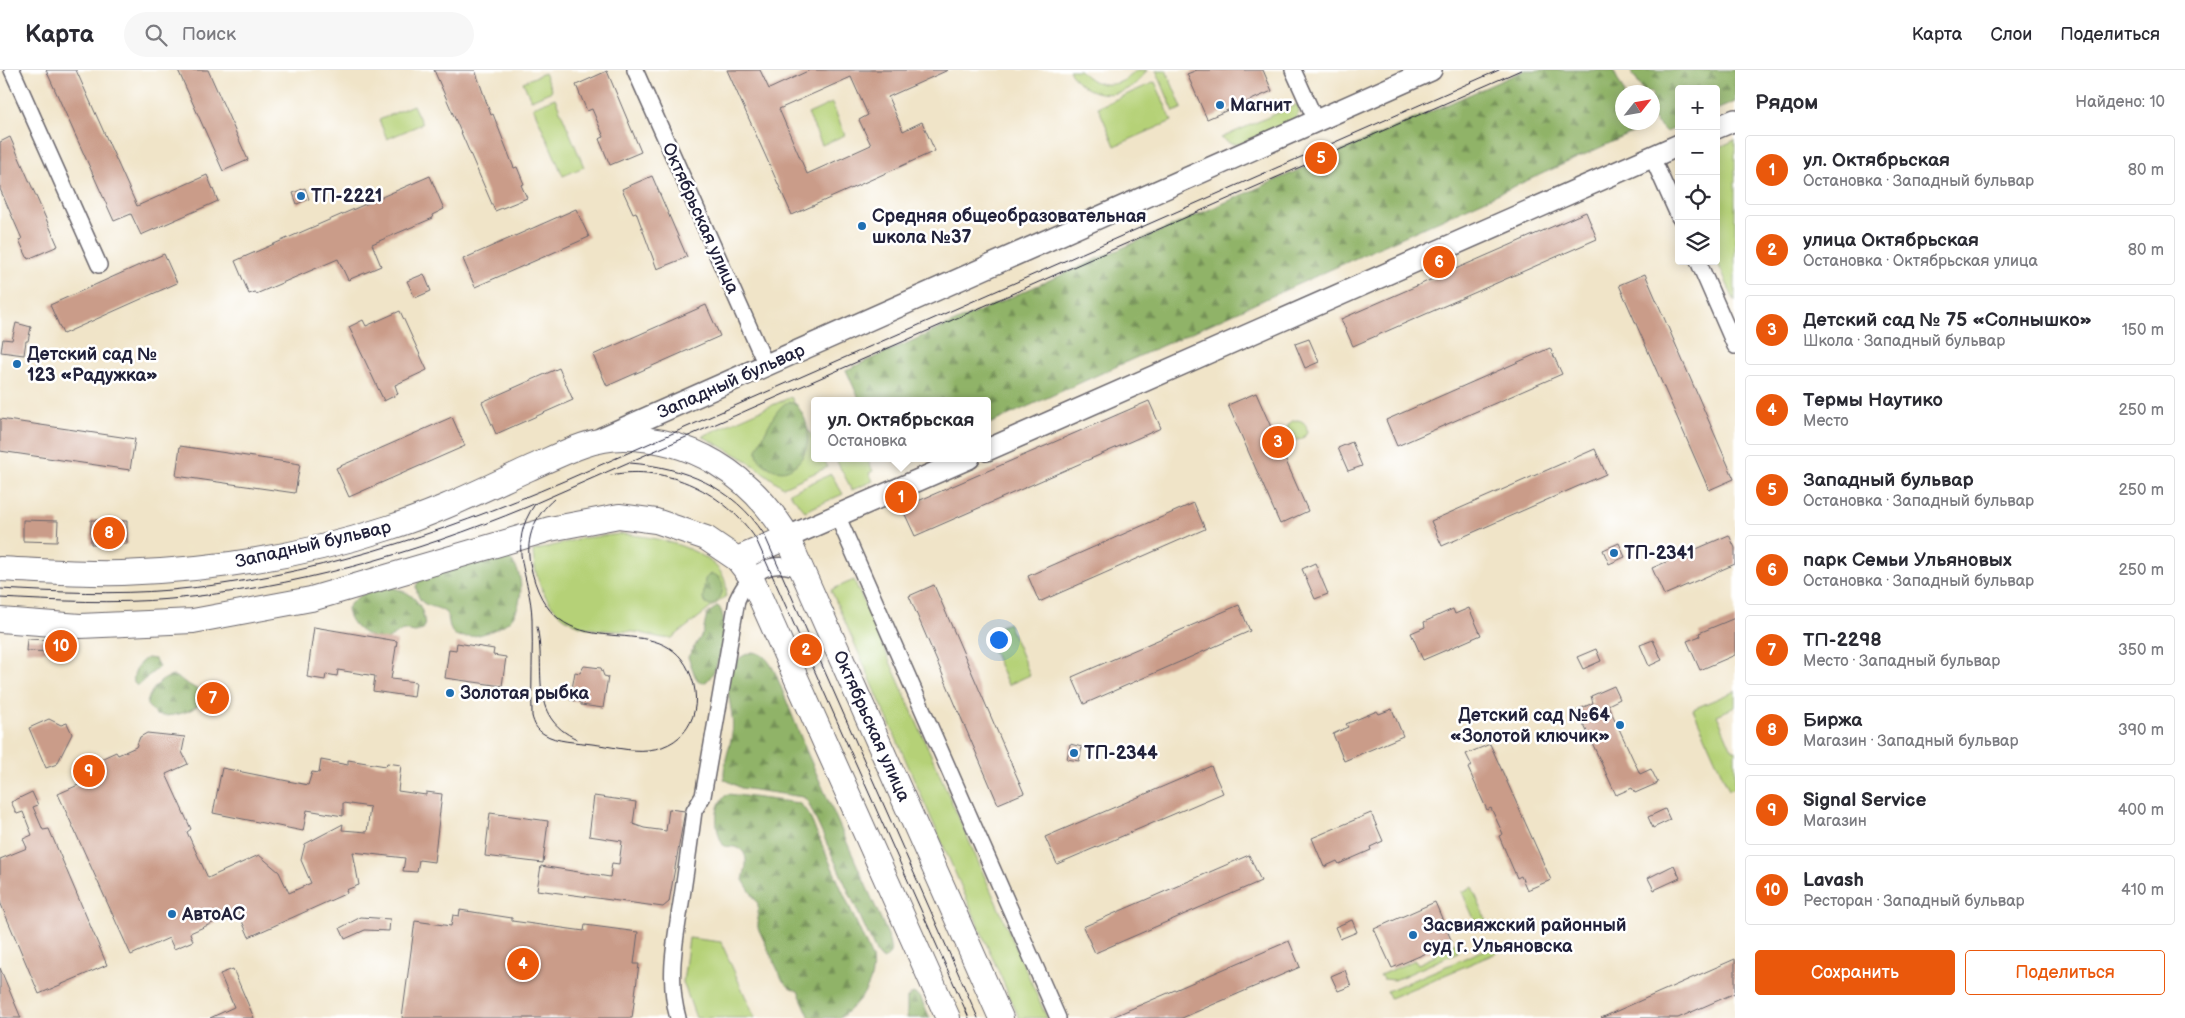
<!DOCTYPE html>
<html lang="ru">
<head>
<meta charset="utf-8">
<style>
	body { margin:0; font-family:"Balsamiq Sans",sans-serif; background:#f7f7f7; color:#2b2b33 }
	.controls { position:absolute; right:15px; top:15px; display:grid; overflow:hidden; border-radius:5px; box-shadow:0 2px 12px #0003 }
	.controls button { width:45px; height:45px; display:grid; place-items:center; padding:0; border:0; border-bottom:1px solid #e1e1e2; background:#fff; color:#2b2b33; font:25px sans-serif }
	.compass { position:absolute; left:1615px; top:15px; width:45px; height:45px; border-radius:50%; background:#fff; box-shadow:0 2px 12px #0003; rotate:59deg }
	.you { position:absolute; left:998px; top:569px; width:18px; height:18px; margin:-12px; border:4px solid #fff; border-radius:50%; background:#1a73e8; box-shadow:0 0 0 8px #1a73e833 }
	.badge { display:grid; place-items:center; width:32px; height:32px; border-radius:50%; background:#ea580c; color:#fff; font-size:16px; font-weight:700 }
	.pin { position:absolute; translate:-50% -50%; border:2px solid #fff; box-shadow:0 1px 5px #0006 }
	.popup { position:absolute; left:811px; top:327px; width:180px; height:65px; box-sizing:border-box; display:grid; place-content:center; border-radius:5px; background:#fff; filter:drop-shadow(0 1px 4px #0005); font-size:16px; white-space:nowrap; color:#7c7c81 }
	.popup b { font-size:19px; color:#2b2b33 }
	.popup::after { content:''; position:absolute; left:50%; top:100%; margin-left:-10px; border:10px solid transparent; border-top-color:#fff }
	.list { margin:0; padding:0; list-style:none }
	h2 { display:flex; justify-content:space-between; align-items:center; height:65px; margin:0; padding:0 20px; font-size:21px }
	h2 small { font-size:16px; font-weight:400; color:#7c7c81 }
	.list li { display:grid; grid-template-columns:32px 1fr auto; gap:15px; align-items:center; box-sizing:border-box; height:70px; margin:0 10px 10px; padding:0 10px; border:1px solid #e1e1e2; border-radius:5px }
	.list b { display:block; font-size:19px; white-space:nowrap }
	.list p { margin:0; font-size:16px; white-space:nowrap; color:#7c7c81 }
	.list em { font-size:16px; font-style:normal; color:#7c7c81 }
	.actions { display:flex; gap:10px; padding:15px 20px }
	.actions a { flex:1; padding:11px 0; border:1px solid #ea580c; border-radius:5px; text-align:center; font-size:18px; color:#ea580c }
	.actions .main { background:#ea580c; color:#fff }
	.icon { flex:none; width:28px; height:28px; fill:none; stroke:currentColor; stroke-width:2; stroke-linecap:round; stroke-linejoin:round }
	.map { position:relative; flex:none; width:1735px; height:948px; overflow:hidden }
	header { display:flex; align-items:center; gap:30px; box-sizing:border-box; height:70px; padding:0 25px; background:#fff; border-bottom:1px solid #e1e1e2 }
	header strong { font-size:24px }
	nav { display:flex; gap:28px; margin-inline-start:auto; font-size:18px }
	.search { width:350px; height:45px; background:#f7f7f7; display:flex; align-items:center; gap:12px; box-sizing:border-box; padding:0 18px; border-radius:28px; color:#7c7c81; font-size:19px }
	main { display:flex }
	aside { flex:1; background:#fff }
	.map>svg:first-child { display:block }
	.green { fill:#b5d177; stroke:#6c7a59 }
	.forest { fill:url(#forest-firs); stroke:#596a52 }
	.building { fill:#ca9c89; fill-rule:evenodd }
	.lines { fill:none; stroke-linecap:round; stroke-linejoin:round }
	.street-casing { stroke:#6a666c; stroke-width:18 }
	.secondary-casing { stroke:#6a666c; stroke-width:24 }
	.primary-casing { stroke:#6a666c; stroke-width:26 }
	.street { stroke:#fff; stroke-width:15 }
	.secondary { stroke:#fff; stroke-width:21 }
	.primary { stroke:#fff; stroke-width:24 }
	.tram { stroke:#22223b; stroke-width:1 }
	.poi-dot { fill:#1f6fb2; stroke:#fff; stroke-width:2 }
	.labels { text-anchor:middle; stroke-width:5; stroke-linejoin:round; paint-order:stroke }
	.poi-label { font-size:18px; font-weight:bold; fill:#22223b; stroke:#fff; text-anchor:start }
	.street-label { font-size:18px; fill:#22223b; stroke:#fff }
</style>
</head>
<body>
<header>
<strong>Карта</strong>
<div class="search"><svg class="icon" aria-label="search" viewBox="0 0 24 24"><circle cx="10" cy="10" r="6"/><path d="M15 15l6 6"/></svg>Поиск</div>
<nav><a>Карта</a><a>Слои</a><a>Поделиться</a></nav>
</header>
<main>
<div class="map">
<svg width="1735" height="948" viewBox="0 0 1735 948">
	<defs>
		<pattern id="forest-firs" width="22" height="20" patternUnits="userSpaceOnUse" patternTransform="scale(1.25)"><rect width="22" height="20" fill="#90b368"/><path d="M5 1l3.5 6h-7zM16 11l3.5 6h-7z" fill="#759157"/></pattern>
	</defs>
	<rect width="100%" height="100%" fill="#fff"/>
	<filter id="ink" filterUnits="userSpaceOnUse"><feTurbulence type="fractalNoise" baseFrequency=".02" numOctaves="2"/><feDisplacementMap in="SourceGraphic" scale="10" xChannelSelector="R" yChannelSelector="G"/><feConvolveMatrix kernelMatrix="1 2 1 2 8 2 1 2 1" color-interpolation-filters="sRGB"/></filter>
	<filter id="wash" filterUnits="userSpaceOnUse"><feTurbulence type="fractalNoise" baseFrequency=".0096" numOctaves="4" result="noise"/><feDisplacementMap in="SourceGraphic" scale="20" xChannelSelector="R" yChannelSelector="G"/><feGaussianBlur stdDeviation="1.12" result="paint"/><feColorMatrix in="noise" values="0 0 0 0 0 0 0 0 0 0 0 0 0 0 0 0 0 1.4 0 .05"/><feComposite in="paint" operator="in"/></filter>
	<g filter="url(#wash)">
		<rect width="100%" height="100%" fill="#f0e4c8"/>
		<!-- green -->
		<path class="green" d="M1069 0H1080C1095 19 1121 19 1136 0H1147C1129 31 1087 32 1069 0Z
			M1156 0H1166L1182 38 1174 42Z
			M544 3 552 21 531 30 523 12Z
			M1155 12 1172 51 1115 76 1098 37Z
			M555 28 584 97 563 106 533 37Z
			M832 33 845 65 822 75 808 44Z
			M1298 34 1299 43 1295 49 1239 74H1231L1221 68Z
			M413 35 422 54 387 69 379 50Z
			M1735 70V232L1716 189V79Z
			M791 327 815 373V388H823L828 397 783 417 746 390 702 366Z
			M1287 360a10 10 0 1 1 20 0a10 10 0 1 1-20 0Z
			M835 388H867L873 401 869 403 873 411 852 420Z
			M831 404 843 424 805 441 789 423Z
			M622 464C654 466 733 481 726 526L672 568C662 570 646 563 634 562 615 560 590 562 573 553 547 540 534 509 533 481L582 468Z
			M854 510 1047 948H1019L831 520Z
			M1008 553 1030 605 1008 615 985 563Z
			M1735 621V637L1717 645 1732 680H1735V718L1729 720 1693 639Z
			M1472 817 1488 854 1478 858 1462 822Z
			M689 868 721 872 755 948H696L683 912Z
			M1456 872 1458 882 1395 910 1383 909 1380 905 1415 890 1418 894 1435 886 1433 882Z
			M1496 875 1499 882 1390 928 1387 921Z"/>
		<!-- forest -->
		<path class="forest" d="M1525 0H1613L1624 22 1622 52 1638 53 1641 59 987 355V331H860L846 300Z
			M1630 0H1735V32L1716 40V19H1679V57L1666 62 1653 49 1652 22H1644Z
			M788 332 796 334C802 342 808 353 808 363 810 385 790 412 767 396 760 392 757 388 757 380 763 367 775 337 788 332Z
			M501 485C526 492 525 533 511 549 503 559 465 573 454 564 448 559 450 549 446 543 432 532 419 541 416 516L422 506Z
			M710 504C728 505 726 530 710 536L706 534 703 529 705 509Z
			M386 517C404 519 417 525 423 544 424 550 426 554 423 560L415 562 403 560 385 571C367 567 350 558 347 539 355 524 371 521 386 517Z
			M718 536C731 548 720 605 704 613L699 612 695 606 688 587 703 563 707 544Z
			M752 582C764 583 769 591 775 602L806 680 888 865 891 883 884 890 878 886 807 730 803 727 741 718 724 709C723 692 730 679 732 663 737 634 709 597 752 582Z
			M147 588 155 589 159 597 137 616 134 613C132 604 138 592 147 588Z
			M174 606 200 621 202 623 201 632C193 643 168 648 156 645L147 635C148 622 161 607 174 606Z
			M728 724 799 733 808 743 872 888C876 915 859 932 840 948H810L798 921 789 917 783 911 758 858V834L743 810C745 800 750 786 740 779 735 776 728 777 724 776 715 764 712 732 728 724Z
			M913 923 920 927 930 948H907V928Z"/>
		<g id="blocks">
			<!-- building -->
			<path class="building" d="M46 0H76L137 136 207 105 218 131 141 165 131 144 114 151Z
				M178 0H208L248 90 223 101Z
				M434 0H475L491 45 493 44 514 98 517 97 524 114 521 115 527 128 495 141Z
				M727 0H760L769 19 810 0H948L888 27 903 61 922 52 935 81 792 145ZM851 7 868 45 859 50 871 75 807 104 779 39Z
				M1197 0H1263L1272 21 1207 49 1187 4Z
				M607 1 641 82 610 95 599 69 604 67 592 39 587 41 576 15Z
				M10 67 58 176 28 189 19 170 22 169 0 119V72Z
				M430 106 444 139 432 145 433 148 372 174 381 196 348 210 338 189 256 224 255 222 249 224 235 191Z
				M652 106 687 187 657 199 636 142 633 143 622 119Z
				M305 118 309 129 297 134 293 123Z
				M576 139 589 167 475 217 463 189Z
				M1586 142 1597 169 1353 276 1341 249Z
				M164 184 177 213 63 264 50 235Z
				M424 204 431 221 415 228 407 211Z
				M1645 204 1734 409 1709 420 1619 215Z
				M706 235 720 266 607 316 593 285Z
				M400 241 427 300 395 315 398 324 384 331 349 257 363 250 366 256Z
				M16 253 31 257 28 271H26L24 285 1 282 3 269 12 270Z
				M1309 269 1319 292 1305 298 1295 274Z
				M1550 278 1562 304 1397 376 1386 350Z
				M559 298 573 330 496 364 482 332Z
				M1256 323 1308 441 1280 454 1228 335Z
				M1149 331 1161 358 915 466 902 438Z
				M452 347 465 376 349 427 336 398Z
				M0 349 135 369 130 400 0 381Z
				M1352 372 1362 396 1348 401 1338 378Z
				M180 376 300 394 295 423 176 406Z
				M1595 379 1606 404 1442 476 1431 451Z
				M1194 433 1205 459 1039 532 1028 506Z
				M23 450 58 451 57 472 23 471Z
				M91 450 127 451V474H91Z
				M1729 465 1735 478V494L1664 525 1652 498Z
				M1619 473 1625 487 1609 494 1603 480Z
				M1315 493 1328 524 1315 529 1302 499Z
				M934 515 1024 723 998 734 909 526Z
				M1239 535 1250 561 1084 634 1072 607Z
				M1469 538 1481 565 1423 590 1411 563 1425 557 1424 552 1453 539 1455 544Z
				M1735 548V585L1700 600 1687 571 1700 566 1699 563Z
				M314 557 397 571 391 609 416 612 414 627 373 621 375 606 338 600 337 606 326 604 325 610 307 607Z
				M27 569 67 571V582L26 581Z
				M1653 570 1662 590 1649 596 1640 575Z
				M457 573 494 579 493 585 506 587 502 616 445 608 449 579 456 580Z
				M1596 579 1601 591 1583 599 1577 587Z
				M584 596 601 598 604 606 608 607 603 638 581 635V632L570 630 575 602 580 603Z
				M1614 616 1620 629 1608 635 1640 704 1651 699 1658 713 1635 723 1632 718 1616 725 1577 640 1593 633 1591 626Z
				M202 619 226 623 224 638 200 634Z
				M1392 639 1403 666 1344 691 1333 664 1348 657 1346 654 1377 641 1379 644Z
				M49 649 61 655 67 653 72 664 57 694 46 698 29 658Z
				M147 663 185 667 182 682 188 694 166 704 191 759 187 762 208 808 259 785 279 802 289 823 311 813 301 790 305 774 343 754 342 760 367 762 370 737 343 733V746L307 740 303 761 213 743 222 698 308 715 312 702 319 703 321 690 348 695V690L386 696 387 693 401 695 398 721 426 725V722L442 724 434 792 419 790 417 802 403 801 405 788 353 782 359 815 346 820 347 823 249 867 238 842 190 863 193 871 174 879 169 868 131 885 58 724 85 712 79 699 116 682 118 685 136 677 140 667Z
				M1070 674 1082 677 1079 691 1067 689Z
				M1490 674 1551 810 1527 820 1521 806 1517 808 1499 766 1503 764 1491 738 1487 740 1468 698 1472 696 1466 684Z
				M1211 696 1223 723 1057 794 1045 767Z
				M32 722 38 735 33 737 43 760 49 759 107 895 39 924 0 832V789L27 778 23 769 32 765 23 742 17 744 11 732Z
				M594 726 636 732 633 754 644 758 666 761 669 739 685 741 669 832 663 837 537 820 541 796 610 807 612 793 619 794 622 771 589 766Z
				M1665 739 1670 750 1653 758 1648 747Z
				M490 743 548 751 543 793 485 786Z
				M1371 743 1383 771 1370 777 1371 780 1339 794 1337 791 1324 797 1312 768Z
				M1249 785 1261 811 1095 883 1083 857Z
				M1674 795 1680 808 1654 820 1648 808Z
				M1435 832 1452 872 1392 898 1374 859Z
				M460 840 512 848V851L584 861 585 855 638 862 634 894H639L632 948H402L415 851 451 856 453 845 459 846Z
				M361 847 390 849 389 861 365 860 345 869 340 858Z
				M1352 850 1357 862 1340 869 1335 857Z
				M1289 871 1300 897 1182 948H1110Z
				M1735 889V923L1678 948H1601Z
				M0 898 21 948H0Z
				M233 899 254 948H210L234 937 220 904Z
				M1345 900 1351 916 1338 921 1331 906Z"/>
		</g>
	</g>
	<g filter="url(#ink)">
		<use href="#blocks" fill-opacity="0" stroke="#6a666c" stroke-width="1"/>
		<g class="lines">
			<!-- street casing -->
			<g class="street-casing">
				<path id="street" d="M12 0 99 195
					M635 0 766 295
					M1293 0 1316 51
					M1652 87 1679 147
					M1698 191 1735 276
					M837 445 1058 948
					M678 948C667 910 675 871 681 833 686 802 690 771 694 741L703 726 737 530C750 501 772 487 803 501"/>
			</g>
			<!-- secondary casing -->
			<g class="secondary-casing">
				<path id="secondary" d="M1716 58 1735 50
					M602 368 1431 0
					M987 380 1679 75
					M788 467 969 388"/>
			</g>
			<!-- primary casing -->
			<g class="primary-casing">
				<path id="primary" d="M737 489 788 467
					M0 499C41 501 82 504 122 503 211 500 304 486 388 458 436 443 482 420 528 399 558 386 589 368 623 368 693 368 747 404 784 460L1001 948
					M0 550 80 556 193 551 311 529 550 459 619 446 656 451 706 468 737 489 751 507 948 948"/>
			</g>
			<!-- street -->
			<use href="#street" class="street"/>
			<!-- secondary -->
			<use href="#secondary" class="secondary"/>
			<!-- primary -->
			<use href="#primary" class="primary"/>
			<!-- tram -->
			<path class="tram" d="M630 393C684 397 733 417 764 464L978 948
				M611 405C667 393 726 424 756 469L969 948
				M535 434C505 477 531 505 532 549 533 581 531 614 532 646 534 654 537 660 544 664 556 672 577 672 592 674 610 676 630 682 648 680 689 676 706 637 689 601 657 531 552 610 530 493 525 468 535 445 554 429
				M0 519C57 522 114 525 171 520 308 508 438 465 564 411L1499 0
				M0 528C57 531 114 534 171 529 293 518 414 484 527 437L1521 0
				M537 557C547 600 526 646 577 669"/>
		</g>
	</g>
	<!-- markers -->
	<g class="poi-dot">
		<circle cx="1220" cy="35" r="5"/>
		<circle cx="301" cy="126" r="5"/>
		<circle cx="862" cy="156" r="5"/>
		<circle cx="17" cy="294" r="5"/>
		<circle cx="1614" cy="483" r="5"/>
		<circle cx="450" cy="623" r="5"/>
		<circle cx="1620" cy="655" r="5"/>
		<circle cx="1074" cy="683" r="5"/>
		<circle cx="172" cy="844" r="5"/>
		<circle cx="1413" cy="865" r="5"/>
	</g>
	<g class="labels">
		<!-- poi labels -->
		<g class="poi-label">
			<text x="1230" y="41">Магнит</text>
			<text x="311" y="132">ТП-2221</text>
			<text x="872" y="152">Средняя общеобразовательная<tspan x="872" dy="21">школа №37</tspan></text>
			<text x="27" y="290">Детский сад №<tspan x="27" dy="21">123 «Радужка»</tspan></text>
			<text x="1624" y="489">ТП-2341</text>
			<text x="460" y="629">Золотая рыбка</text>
			<text x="1610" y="651" text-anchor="end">Детский сад №64<tspan x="1610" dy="21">«Золотой ключик»</tspan></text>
			<text x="1084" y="689">ТП-2344</text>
			<text x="182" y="850">АвтоАС</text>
			<text x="1423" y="861">Засвияжский районный<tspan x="1423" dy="21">суд г. Ульяновска</tspan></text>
		</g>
		<!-- street labels -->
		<g class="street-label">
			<text transform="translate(701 148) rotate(66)" y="6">Октябрьская улица</text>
			<text transform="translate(731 311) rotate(-24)" y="6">Западный бульвар</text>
			<text transform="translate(313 474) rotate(-13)" y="6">Западный бульвар</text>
			<text transform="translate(872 656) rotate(66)" y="6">Октябрьская улица</text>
		</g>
	</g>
</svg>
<div class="controls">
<button>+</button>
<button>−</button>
<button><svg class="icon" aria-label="locate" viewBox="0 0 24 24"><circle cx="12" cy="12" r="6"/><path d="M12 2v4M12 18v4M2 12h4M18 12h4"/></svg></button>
<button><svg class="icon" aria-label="layers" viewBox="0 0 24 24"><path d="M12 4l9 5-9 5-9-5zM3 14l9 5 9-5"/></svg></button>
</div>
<svg class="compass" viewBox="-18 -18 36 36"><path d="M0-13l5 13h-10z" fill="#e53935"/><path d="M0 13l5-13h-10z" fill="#7c7c81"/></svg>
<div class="you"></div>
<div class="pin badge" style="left:901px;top:427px">1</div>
<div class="popup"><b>ул. Октябрьская</b>Остановка</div>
<div class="pin badge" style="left:806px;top:580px">2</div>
<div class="pin badge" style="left:1278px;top:372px">3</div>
<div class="pin badge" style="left:523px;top:894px">4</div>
<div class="pin badge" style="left:1321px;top:88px">5</div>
<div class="pin badge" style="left:1439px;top:192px">6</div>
<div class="pin badge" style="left:213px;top:628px">7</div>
<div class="pin badge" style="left:109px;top:463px">8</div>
<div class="pin badge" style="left:89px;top:701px">9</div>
<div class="pin badge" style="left:61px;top:576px">10</div>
</div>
<aside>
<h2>Рядом<small>Найдено: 10</small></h2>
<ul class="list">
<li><span class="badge">1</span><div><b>ул. Октябрьская</b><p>Остановка · Западный бульвар</p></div><em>80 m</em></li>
<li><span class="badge">2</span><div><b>улица Октябрьская</b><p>Остановка · Октябрьская улица</p></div><em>80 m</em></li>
<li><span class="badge">3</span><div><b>Детский сад № 75 «Солнышко»</b><p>Школа · Западный бульвар</p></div><em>150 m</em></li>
<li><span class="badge">4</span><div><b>Термы Наутико</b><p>Место</p></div><em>250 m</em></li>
<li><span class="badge">5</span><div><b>Западный бульвар</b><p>Остановка · Западный бульвар</p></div><em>250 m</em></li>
<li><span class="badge">6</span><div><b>парк Семьи Ульяновых</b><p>Остановка · Западный бульвар</p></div><em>250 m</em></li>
<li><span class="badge">7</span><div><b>ТП-2298</b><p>Место · Западный бульвар</p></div><em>350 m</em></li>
<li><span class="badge">8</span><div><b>Биржа</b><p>Магазин · Западный бульвар</p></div><em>390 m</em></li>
<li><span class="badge">9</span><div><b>Signal Service</b><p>Магазин</p></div><em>400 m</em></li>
<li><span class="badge">10</span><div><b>Lavash</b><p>Ресторан · Западный бульвар</p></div><em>410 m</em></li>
</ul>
<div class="actions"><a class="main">Сохранить</a><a>Поделиться</a></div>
</aside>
</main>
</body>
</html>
